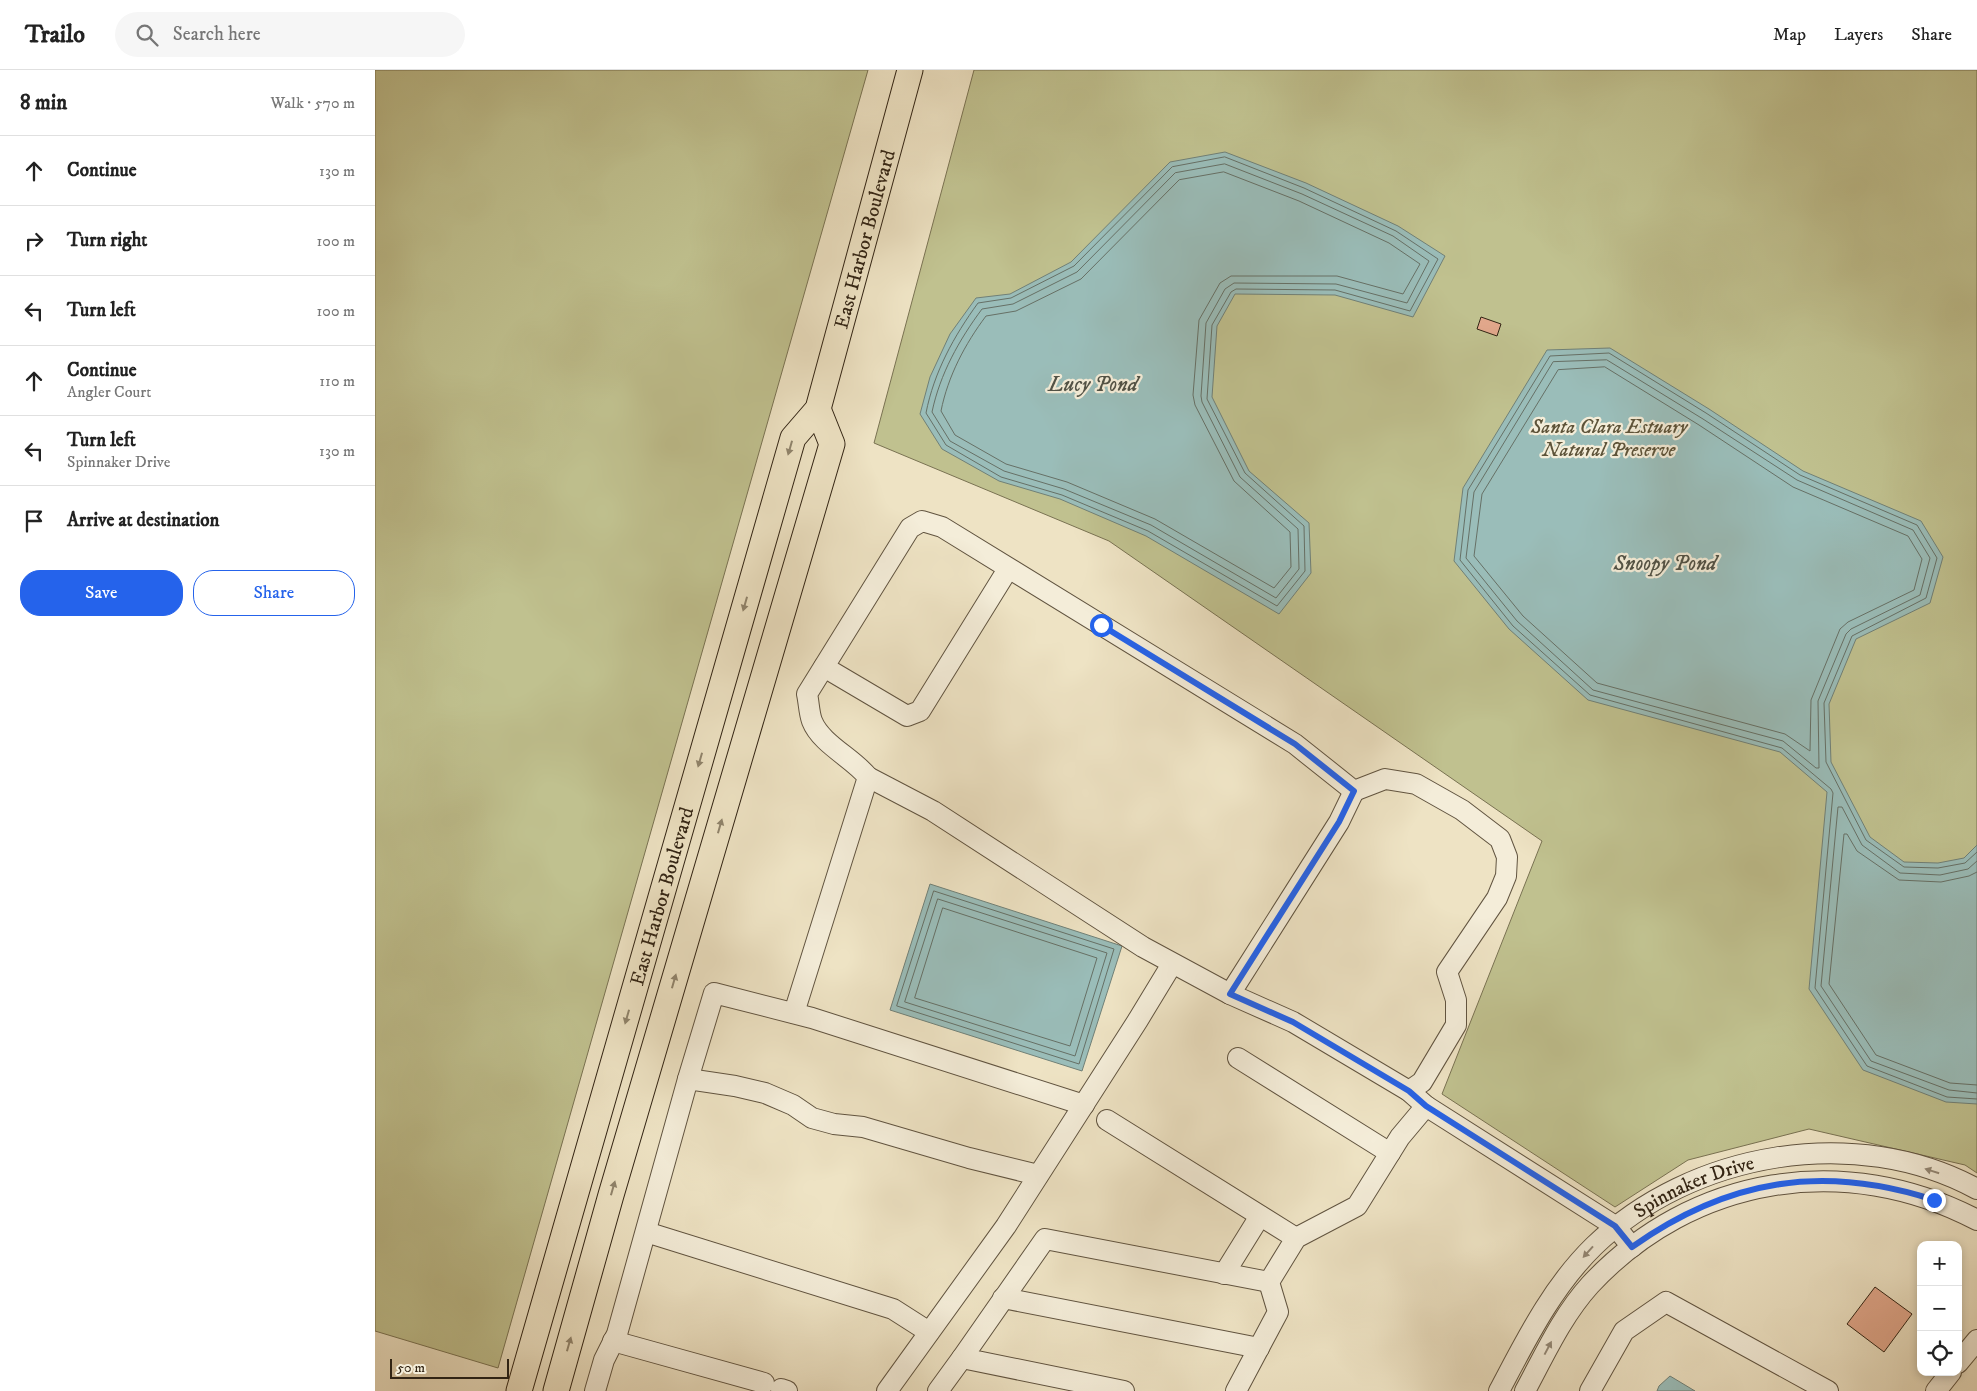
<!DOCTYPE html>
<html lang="en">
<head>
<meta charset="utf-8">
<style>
	body { margin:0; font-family:"IM FELL DW Pica",serif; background:#f6f6f6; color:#222 }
	.controls { position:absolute; right:15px; bottom:15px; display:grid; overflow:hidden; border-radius:10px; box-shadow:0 2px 8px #0003 }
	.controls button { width:45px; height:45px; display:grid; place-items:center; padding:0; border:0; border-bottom:1px solid #e0e0e0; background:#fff; color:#222; font:25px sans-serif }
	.scale { position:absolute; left:15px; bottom:12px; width:119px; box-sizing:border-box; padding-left:5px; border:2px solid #322414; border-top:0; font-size:14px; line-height:18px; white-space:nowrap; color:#322414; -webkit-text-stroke:4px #f4edd9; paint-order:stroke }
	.stop { position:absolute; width:15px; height:15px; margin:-11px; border:4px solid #2563eb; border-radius:50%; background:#fff }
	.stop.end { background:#2563eb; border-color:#fff; box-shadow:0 1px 5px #0008 }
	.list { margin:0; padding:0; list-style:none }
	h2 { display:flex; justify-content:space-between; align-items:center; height:65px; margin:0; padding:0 20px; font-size:21px }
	h2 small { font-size:16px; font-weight:400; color:#767676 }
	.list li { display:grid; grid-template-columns:32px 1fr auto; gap:15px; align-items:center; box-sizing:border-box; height:70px; padding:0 20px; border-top:1px solid #e0e0e0 }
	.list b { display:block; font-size:19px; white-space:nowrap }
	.list p { margin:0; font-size:16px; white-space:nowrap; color:#767676 }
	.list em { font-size:16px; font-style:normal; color:#767676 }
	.actions { display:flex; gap:10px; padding:15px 20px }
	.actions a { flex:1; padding:11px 0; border:1px solid #2563eb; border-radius:20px; text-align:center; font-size:18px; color:#2563eb }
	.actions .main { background:#2563eb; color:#fff }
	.icon { flex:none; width:28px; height:28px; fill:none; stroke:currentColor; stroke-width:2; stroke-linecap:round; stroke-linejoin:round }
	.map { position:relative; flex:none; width:1602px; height:1321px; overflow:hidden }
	header { display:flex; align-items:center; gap:30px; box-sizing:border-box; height:70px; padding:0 25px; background:#fff; border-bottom:1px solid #e0e0e0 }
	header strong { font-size:24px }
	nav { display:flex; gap:28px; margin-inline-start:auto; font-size:18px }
	.search { width:350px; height:45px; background:#f6f6f6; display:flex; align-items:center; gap:12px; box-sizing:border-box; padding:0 18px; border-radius:28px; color:#767676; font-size:19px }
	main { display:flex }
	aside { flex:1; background:#fff }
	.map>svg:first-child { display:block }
	.green { fill:#c0c18f; stroke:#797252 }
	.water { fill:#9abdb9; stroke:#708077 }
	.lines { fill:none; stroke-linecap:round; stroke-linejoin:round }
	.shore { stroke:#667066; stroke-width:1 }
	.building { fill:#e1a78b; stroke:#322414 }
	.minor-casing { stroke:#615440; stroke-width:22 }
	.major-casing { stroke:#322414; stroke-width:27 }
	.minor { stroke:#f4edd9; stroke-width:20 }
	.major { stroke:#eee3c4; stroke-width:25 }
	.oneway { fill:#90846c }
	.oneway2 { fill:#938876 }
	.route { stroke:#2563eb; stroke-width:6 }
	.labels { text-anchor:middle; stroke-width:4.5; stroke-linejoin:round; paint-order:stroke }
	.street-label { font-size:20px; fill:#322414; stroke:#f4edd9 }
	.park-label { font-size:20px; font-style:italic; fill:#5d5339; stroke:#f4edd9 }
	.water-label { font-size:21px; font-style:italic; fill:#515246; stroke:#f4edd9 }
</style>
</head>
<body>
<header>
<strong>Trailo</strong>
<div class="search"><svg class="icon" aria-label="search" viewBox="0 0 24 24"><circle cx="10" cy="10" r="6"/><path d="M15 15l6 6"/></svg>Search here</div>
<nav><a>Map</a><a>Layers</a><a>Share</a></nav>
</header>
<main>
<aside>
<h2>8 min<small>Walk · 570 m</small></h2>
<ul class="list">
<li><svg class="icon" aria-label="ahead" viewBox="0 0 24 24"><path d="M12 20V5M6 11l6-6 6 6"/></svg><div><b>Continue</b></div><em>130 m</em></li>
<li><svg class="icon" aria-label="right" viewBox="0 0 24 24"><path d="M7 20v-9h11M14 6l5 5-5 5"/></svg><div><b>Turn right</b></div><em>100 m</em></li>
<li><svg class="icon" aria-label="left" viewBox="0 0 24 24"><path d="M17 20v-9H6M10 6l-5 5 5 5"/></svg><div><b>Turn left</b></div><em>100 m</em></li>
<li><svg class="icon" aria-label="ahead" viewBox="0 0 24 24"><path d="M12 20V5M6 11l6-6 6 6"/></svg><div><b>Continue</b><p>Angler Court</p></div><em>110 m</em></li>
<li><svg class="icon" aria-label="left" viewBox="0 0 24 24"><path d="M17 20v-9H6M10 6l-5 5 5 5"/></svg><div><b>Turn left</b><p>Spinnaker Drive</p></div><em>130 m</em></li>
<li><svg class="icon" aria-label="arrive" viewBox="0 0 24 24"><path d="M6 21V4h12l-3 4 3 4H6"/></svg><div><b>Arrive at destination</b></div></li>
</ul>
<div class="actions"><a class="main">Save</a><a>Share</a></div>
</aside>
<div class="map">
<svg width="1602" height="1321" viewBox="0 0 1602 1321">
	<rect width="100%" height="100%" fill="#eee3c4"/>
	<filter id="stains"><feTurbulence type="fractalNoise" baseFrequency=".004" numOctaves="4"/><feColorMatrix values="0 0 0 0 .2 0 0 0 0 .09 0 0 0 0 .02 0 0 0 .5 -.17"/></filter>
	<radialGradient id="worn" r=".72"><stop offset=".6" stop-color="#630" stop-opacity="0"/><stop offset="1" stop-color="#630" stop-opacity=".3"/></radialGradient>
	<!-- green -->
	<path class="green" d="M0 0H493L123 1298 0 1261Z
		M599 0H1602V1103L1590 1095 1434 1059 1313 1090 1240 1137 1067 1024 1167 771 734 471 499 373Z"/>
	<!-- water -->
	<path class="water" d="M850 82 931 113 1023 156 1070 186 1038 247 960 225 860 224 842 256 837 327 874 401 934 453 936 503 904 544 771 466 685 429 624 411 567 379 545 344 555 307 575 264 601 228 635 224 696 192 795 92Z
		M1235 278 1334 339 1428 401 1546 451 1568 487 1555 533 1481 569 1454 634 1456 692 1495 767 1529 792 1563 793 1589 788 1602 775V1034L1571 1032 1488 1000 1434 919 1452 722 1405 682 1213 630 1134 559 1079 491 1088 418 1172 280Z
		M555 814 747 876 707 1001 515 940Z
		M1295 1306 1320 1321H1282L1284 1316Z"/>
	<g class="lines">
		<!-- shore -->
		<path class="shore" d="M850 87 929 118 1021 161 1063 189 1035 241 960 220 861 219 856 222 837 255 832 329 870 403 929 456 930 501 902 536 773 461 687 425 626 407 571 375 551 343C559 302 579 266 603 233L636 228 699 196 797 97Z
			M850 94 927 124 1018 166 1054 191 1032 233 961 214 859 213 850 219 831 253 826 326 827 332 865 407 923 459 924 499 901 528 776 455 689 419 629 401 575 371 557 342C565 304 584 270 607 239L638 234 702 202 800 103Z
			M849 102 924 131 1014 173 1045 194 1028 224 962 206H856L845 213 824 250 818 325 820 335 859 411 915 462 916 497 899 518 780 449 692 412 631 394 580 365 566 341C573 306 590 274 611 246L641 241 706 209 804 110Z
			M1232 290 1328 349 1422 410 1538 460 1555 488 1545 525 1476 559 1471 564 1443 631 1444 698H1441L1408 671 1218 620 1142 551 1091 488 1099 422 1178 292Z
			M1230 297 1324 355 1418 417 1533 466 1547 489 1539 520 1473 552 1465 559 1436 630 1435 681 1410 664 1222 613 1148 546 1099 486 1107 424 1183 300Z
			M1602 782 1590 793 1563 798 1529 797 1491 770 1451 692 1449 633 1477 566 1551 528 1562 488 1542 455 1425 405 1331 343 1234 283 1175 286 1093 420 1085 490 1138 556 1215 625 1407 678 1456 719 1458 723 1440 918 1492 996 1572 1027 1602 1029
			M1602 791 1593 799 1565 805 1525 803 1487 775 1467 737H1463L1446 916 1496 991 1574 1020 1602 1023
			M1602 802 1594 806 1566 812 1524 810 1482 781 1472 764H1469L1454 914 1501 985 1575 1013 1602 1015
			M559 821 739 879 704 994 522 936Z
			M563 829 732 883 700 986 530 932Z
			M568 838 722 888 695 976 540 928Z"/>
	</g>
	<!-- building -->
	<path class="building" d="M1106 247 1126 254 1122 266 1102 259Z
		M1500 1217 1537 1244 1509 1282 1472 1254Z"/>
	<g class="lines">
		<!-- minor casing -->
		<g class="minor-casing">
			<g id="minor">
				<path d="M449 597 532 646 545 641 633 499"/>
				<path d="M493 707 558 741 768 877 855 924 918 952 1034 1021 1051 1036 1240 1156 1257 1177"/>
				<path d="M855 924 964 752 979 721"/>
				<path d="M419 943 493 707C478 688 446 674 437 651 434 643 434 633 432 624L535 458 547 451 567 457 920 674 979 721 1010 709 1041 714 1087 740 1125 769 1132 787 1131 806 1122 828 1072 902 1081 930V955L1047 1012 1034 1021"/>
				<path d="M863 988 1015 1083"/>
				<path d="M313 1009 339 923 437 948 709 1035"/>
				<path d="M732 1050 921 1168"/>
				<path d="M271 1162 518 1239 554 1262"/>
				<path d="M849 1204 885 1146"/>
				<path d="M628 1228 884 1278"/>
				<path d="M238 1271 389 1313"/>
				<path d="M1583 1293 1602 1270"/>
				<path d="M406 1319 412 1321"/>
				<path d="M220 1321 229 1290 242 1264 313 1009 360 1016 390 1023 418 1035 437 1048 459 1054 488 1057 594 1088 663 1105"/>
				<path d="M512 1321 631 1156 763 950 797 894"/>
				<path d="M563 1321 587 1288"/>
				<path d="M749 1321 587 1288 670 1169 894 1212"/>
				<path d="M861 1321 903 1242 894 1212 921 1168 982 1136 1025 1067 1051 1036"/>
				<path id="s1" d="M1124 1321C1151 1270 1177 1217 1219 1176 1316 1082 1481 1053 1602 1119"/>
				<path d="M1150 1321C1170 1284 1187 1246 1215 1215 1317 1105 1471 1081 1602 1150"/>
				<path d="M1215 1321 1249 1261 1291 1232 1453 1321"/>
				<path d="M1561 1321 1576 1302"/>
			</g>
		</g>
		<!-- major casing -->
		<g class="major-casing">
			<g id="major">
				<path id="s2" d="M144 1321 418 368 443 339 535 0"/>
				<path d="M181 1321 236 1125 457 374 443 339"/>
			</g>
		</g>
		<!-- minor -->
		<use href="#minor" class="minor"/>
		<!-- major -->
		<use href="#major" class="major"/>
	</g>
	<!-- one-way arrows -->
	<defs><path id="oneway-solid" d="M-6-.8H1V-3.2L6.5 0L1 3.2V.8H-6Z" transform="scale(1.25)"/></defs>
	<g class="oneway">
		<use href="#oneway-solid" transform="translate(415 378) rotate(106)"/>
		<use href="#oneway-solid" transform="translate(370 534) rotate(106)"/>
		<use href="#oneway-solid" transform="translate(325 690) rotate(106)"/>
		<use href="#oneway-solid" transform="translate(345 756) rotate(-74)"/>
		<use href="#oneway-solid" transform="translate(299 911) rotate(-74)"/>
		<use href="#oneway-solid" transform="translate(252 947) rotate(106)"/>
		<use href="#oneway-solid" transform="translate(238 1118) rotate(-74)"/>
		<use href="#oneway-solid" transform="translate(194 1274) rotate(-74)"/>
	</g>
	<g class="oneway2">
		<use href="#oneway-solid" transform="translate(1557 1101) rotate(-162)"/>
		<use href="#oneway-solid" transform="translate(1213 1182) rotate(132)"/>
		<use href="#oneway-solid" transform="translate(1173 1278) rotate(-62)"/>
	</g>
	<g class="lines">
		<!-- route -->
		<path class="route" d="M726 555 920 674 979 721 964 752 855 924 918 952 1034 1021 1051 1036 1240 1156 1257 1177C1353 1109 1448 1094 1559 1130"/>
	</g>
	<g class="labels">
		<!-- street labels -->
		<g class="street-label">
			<text dy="7" stroke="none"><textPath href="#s2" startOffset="1206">East Harbor Boulevard</textPath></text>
			<text dy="7" stroke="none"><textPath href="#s2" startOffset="515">East Harbor Boulevard</textPath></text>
			<text dy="7" stroke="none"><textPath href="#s1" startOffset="292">Spinnaker Drive</textPath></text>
		</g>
		<!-- park labels -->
		<g class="park-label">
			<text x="1234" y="363">Santa Clara Estuary<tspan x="1234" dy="23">Natural Preserve</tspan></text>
		</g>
		<!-- water labels -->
		<g class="water-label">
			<text x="718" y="321">Lucy Pond</text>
			<text x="1290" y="500">Snoopy Pond</text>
		</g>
	</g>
	<rect width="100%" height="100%" filter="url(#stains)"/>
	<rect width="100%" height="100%" fill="url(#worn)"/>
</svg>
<div class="controls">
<button>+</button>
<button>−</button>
<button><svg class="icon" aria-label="locate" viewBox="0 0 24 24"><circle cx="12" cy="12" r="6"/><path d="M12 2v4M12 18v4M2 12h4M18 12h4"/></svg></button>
</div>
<div class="scale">50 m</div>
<div class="stop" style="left:726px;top:555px"></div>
<div class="stop end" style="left:1559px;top:1130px"></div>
</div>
</main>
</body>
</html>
